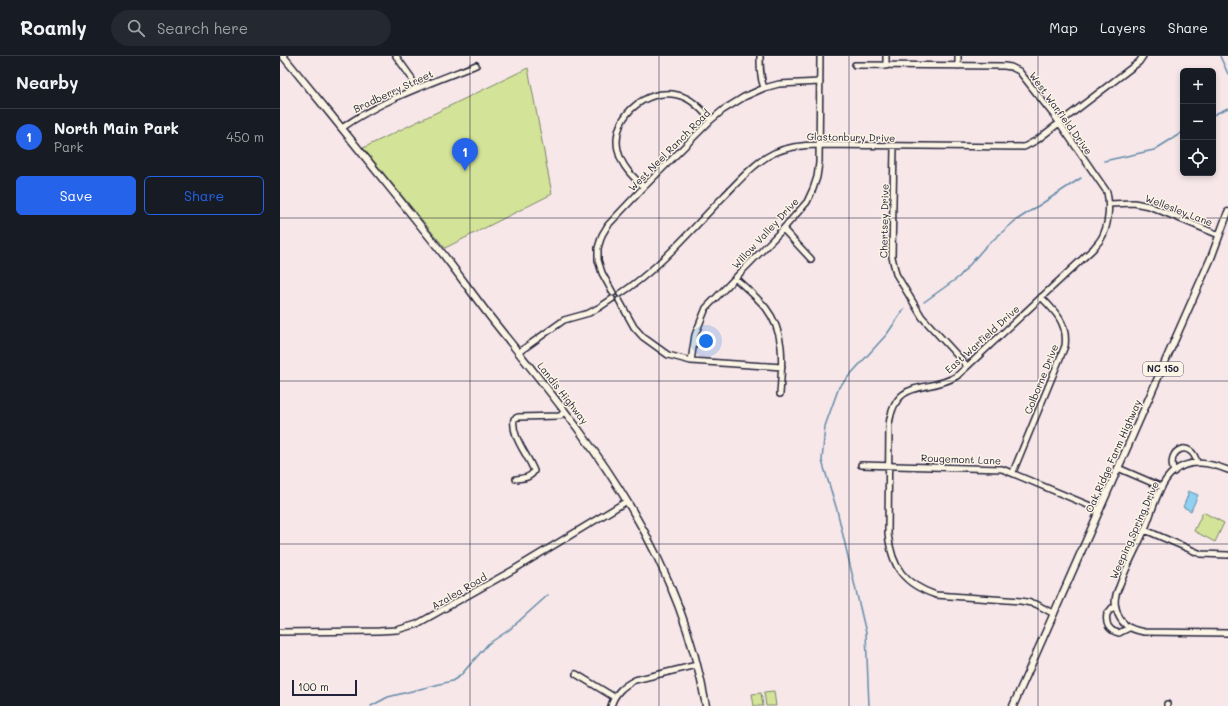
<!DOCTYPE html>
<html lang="en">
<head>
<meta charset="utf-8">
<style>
	body { margin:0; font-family:Mali,sans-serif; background:#242831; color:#f1f3f6 }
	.controls { position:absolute; right:12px; top:12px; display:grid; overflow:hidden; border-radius:6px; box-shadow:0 2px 6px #0003 }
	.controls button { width:36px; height:36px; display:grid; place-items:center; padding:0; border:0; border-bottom:1px solid #363941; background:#171b24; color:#f1f3f6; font:20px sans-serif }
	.scale { position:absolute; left:12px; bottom:10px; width:65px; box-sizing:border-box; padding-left:4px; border:2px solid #22223b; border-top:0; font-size:11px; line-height:14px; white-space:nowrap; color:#22223b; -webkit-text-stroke:3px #fcf5e5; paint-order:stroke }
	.you { position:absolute; left:426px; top:285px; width:14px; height:14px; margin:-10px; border:3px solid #fff; border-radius:50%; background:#1a73e8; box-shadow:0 0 0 6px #1a73e833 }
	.badge { display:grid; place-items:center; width:26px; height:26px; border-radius:50%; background:#2563eb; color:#fff; font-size:13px; font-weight:700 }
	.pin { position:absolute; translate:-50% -33px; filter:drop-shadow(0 1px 2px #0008) }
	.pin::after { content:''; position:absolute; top:21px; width:14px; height:12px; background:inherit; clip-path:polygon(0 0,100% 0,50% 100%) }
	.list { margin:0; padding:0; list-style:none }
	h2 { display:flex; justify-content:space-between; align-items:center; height:52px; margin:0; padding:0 16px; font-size:17px }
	h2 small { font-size:13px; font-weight:400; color:#9ea1a6 }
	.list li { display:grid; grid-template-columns:26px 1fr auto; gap:12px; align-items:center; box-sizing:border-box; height:56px; padding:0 16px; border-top:1px solid #363941 }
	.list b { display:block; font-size:15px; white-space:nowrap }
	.list p { margin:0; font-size:13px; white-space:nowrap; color:#9ea1a6 }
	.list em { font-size:13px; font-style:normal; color:#9ea1a6 }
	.actions { display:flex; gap:8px; padding:12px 16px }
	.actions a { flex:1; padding:9px 0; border:1px solid #2563eb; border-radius:6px; text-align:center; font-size:14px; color:#2563eb }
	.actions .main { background:#2563eb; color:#fff }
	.icon { flex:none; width:22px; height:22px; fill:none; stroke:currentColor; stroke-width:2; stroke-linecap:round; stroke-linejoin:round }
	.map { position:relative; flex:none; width:948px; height:650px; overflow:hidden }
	header { display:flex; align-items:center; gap:24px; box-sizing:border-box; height:56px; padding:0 20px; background:#171b24; border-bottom:1px solid #363941 }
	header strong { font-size:19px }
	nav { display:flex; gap:22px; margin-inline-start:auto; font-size:14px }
	.search { width:280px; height:36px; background:#242831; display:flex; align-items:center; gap:10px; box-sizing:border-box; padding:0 14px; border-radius:22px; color:#9ea1a6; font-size:15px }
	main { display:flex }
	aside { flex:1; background:#171b24 }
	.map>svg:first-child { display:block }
	.green { fill:#d3e498; stroke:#7a836a }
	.water { fill:#8fd1f0; stroke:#638ba8 }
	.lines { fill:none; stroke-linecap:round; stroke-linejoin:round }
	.stream { stroke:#638ba8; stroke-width:1.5 }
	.minor-casing { stroke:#22223b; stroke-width:8 }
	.major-casing { stroke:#22223b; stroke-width:9 }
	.minor { stroke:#fcf5e5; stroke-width:5 }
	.major { stroke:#fcf5e5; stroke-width:6 }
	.grid { fill:none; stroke:#22223b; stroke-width:1; stroke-opacity:0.55 }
	.labels { text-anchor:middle; stroke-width:3; stroke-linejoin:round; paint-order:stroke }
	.shield { fill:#fcf5e5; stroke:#63616e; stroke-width:1 }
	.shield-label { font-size:9px; font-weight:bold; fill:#22223b }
	.street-label { font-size:10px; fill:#22223b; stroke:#fcf5e5 }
</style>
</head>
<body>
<header>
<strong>Roamly</strong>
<div class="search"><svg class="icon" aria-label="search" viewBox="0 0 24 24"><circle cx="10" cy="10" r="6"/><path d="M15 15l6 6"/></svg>Search here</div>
<nav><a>Map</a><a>Layers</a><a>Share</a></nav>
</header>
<main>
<aside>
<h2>Nearby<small></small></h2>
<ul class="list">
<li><span class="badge">1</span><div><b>North Main Park</b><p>Park</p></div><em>450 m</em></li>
</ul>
<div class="actions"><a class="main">Save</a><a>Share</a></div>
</aside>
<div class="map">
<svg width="948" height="650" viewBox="0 0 948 650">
	<rect width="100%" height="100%" fill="#f7e7e9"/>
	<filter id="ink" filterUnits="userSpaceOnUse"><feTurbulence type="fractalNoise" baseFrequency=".025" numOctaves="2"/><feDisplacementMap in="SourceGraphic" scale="8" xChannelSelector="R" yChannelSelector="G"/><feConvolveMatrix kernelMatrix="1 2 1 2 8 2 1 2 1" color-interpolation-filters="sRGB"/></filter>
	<g filter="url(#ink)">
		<!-- green -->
		<path class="green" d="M248 12 272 138 165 192 83 92Z
			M923 456 944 467 935 486 914 475Z
			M494 635 496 650H486L484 636Z
			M481 637 483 650H474L472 638Z"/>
		<!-- water -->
		<path class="water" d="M908 435 918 439 911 455 903 451 908 439 907 437Z"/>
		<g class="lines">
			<!-- stream -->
			<path class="stream" d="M940 0 948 18
				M933 59 948 52
				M824 105 874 94 903 76
				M644 246 679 221 705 191 735 165 801 122
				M91 650 108 641 172 625 180 620 208 588 229 574 268 539
				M589 650 586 577 557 454 542 405 545 370 559 331 607 278 624 253"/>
			<!-- minor casing -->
			<g class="minor-casing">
				<path id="minor" d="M116 0 131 21 135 33
					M480 0C480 11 480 21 484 32
					M575 9 724 10 731 11 739 15 776 62 827 136C830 150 829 170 821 183 819 186 816 189 813 193L677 320C648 338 616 320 609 368L608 478C612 512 624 528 656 539L741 545 756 548 774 558
					M606 10V0
					M678 10V0
					M62 72C101 44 151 27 196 9
					M614 90 612 201 616 218 642 261 687 310
					M364 131C353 121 341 110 338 94 330 58 373 26 406 42 415 46 424 56 431 64
					M829 148 854 147 869 150 939 179
					M503 173 531 203
					M455 222C466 232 477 241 486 252 506 278 502 308 500 338
					M333 237 322 217 318 204V192L322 179 328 169 364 131 431 64 443 54 464 41 484 32 499 28 540 26
					M340 238C380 212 411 174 444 140 459 125 475 106 494 97 509 90 524 89 539 89L744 91 757 84 859 6 863 0
					M339 244 354 271 363 281 388 299 411 305 502 311
					M239 296 284 264 309 257 320 251 332 243
					M411 305 415 279 426 252 503 173 527 146 533 133 537 121 539 107 540 0
					M581 409 722 413 820 454
					M838 412 882 431
					M948 414C930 407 910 402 893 416 879 427 872 456 865 473 857 492 846 511 839 531 836 537 834 545 836 552 840 568 848 573 864 576L948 577
					M733 416 785 290C788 268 776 256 761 241
					M894 416C885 392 912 383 917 407
					M236 423C244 422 250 422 254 415 248 399 231 381 234 363L238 361 280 360 285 355
					M865 474 921 498 948 499
					M836 551 832 552 827 558C825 568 829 575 839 577L849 572
					M0 576 99 575 117 574 137 568 233 514 347 445
					M296 618 334 641
					M887 648V650
					M331 650C335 637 343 630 355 624L417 609"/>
			</g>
			<!-- major casing -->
			<g class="major-casing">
				<path id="major" d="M3 0C53 61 102 122 152 184 172 209 191 236 211 262 260 324 311 384 351 452 387 513 414 581 426 650
					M733 650 915 238 931 202 948 156"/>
			</g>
			<!-- minor -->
			<use href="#minor" class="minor"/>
			<!-- major -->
			<use href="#major" class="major"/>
		</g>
	</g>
	<!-- grid -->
	<path class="grid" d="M190 0V650M379 0V650M569 0V650M758 0V650M0 162H948M0 325H948M0 488H948"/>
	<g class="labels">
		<!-- shield labels -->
		<rect class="shield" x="863" y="306" width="40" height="14" rx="3"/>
		<g class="shield-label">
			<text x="883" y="316">NC 150</text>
		</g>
		<!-- street labels -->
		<g class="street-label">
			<text transform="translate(113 35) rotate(-25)" y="4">Bradberry Street</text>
			<text transform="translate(781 57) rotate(54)" y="4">West Warfield Drive</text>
			<text transform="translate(571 81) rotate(1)" y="4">Glastonbury Drive</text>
			<text transform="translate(389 94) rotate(-45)" y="4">West Neel Ranch Road</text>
			<text transform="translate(899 154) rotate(21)" y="4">Wellesley Lane</text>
			<text transform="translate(604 165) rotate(-89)" y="4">Chertsey Drive</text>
			<text transform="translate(485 177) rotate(-47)" y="4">Willow Valley Drive</text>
			<text transform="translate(702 283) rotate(-42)" y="4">East Warfield Drive</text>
			<text transform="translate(761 323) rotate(-68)" y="4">Colborne Drive</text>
			<text transform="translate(283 337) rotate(52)" y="4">Landis Highway</text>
			<text transform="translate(833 400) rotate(-66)" y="4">Oak Ridge Farm Highway</text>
			<text transform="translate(681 403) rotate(2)" y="4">Rougemont Lane</text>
			<text transform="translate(854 474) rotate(-66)" y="4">Weeping Spring Drive</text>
			<text transform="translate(179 535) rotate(-30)" y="4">Azalea Road</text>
		</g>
	</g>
</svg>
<div class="controls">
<button>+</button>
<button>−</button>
<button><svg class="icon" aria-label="locate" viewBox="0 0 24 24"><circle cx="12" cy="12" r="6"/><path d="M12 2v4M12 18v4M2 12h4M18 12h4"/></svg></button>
</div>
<div class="scale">100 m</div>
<div class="you"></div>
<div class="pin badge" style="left:185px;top:115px">1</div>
</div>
</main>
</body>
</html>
